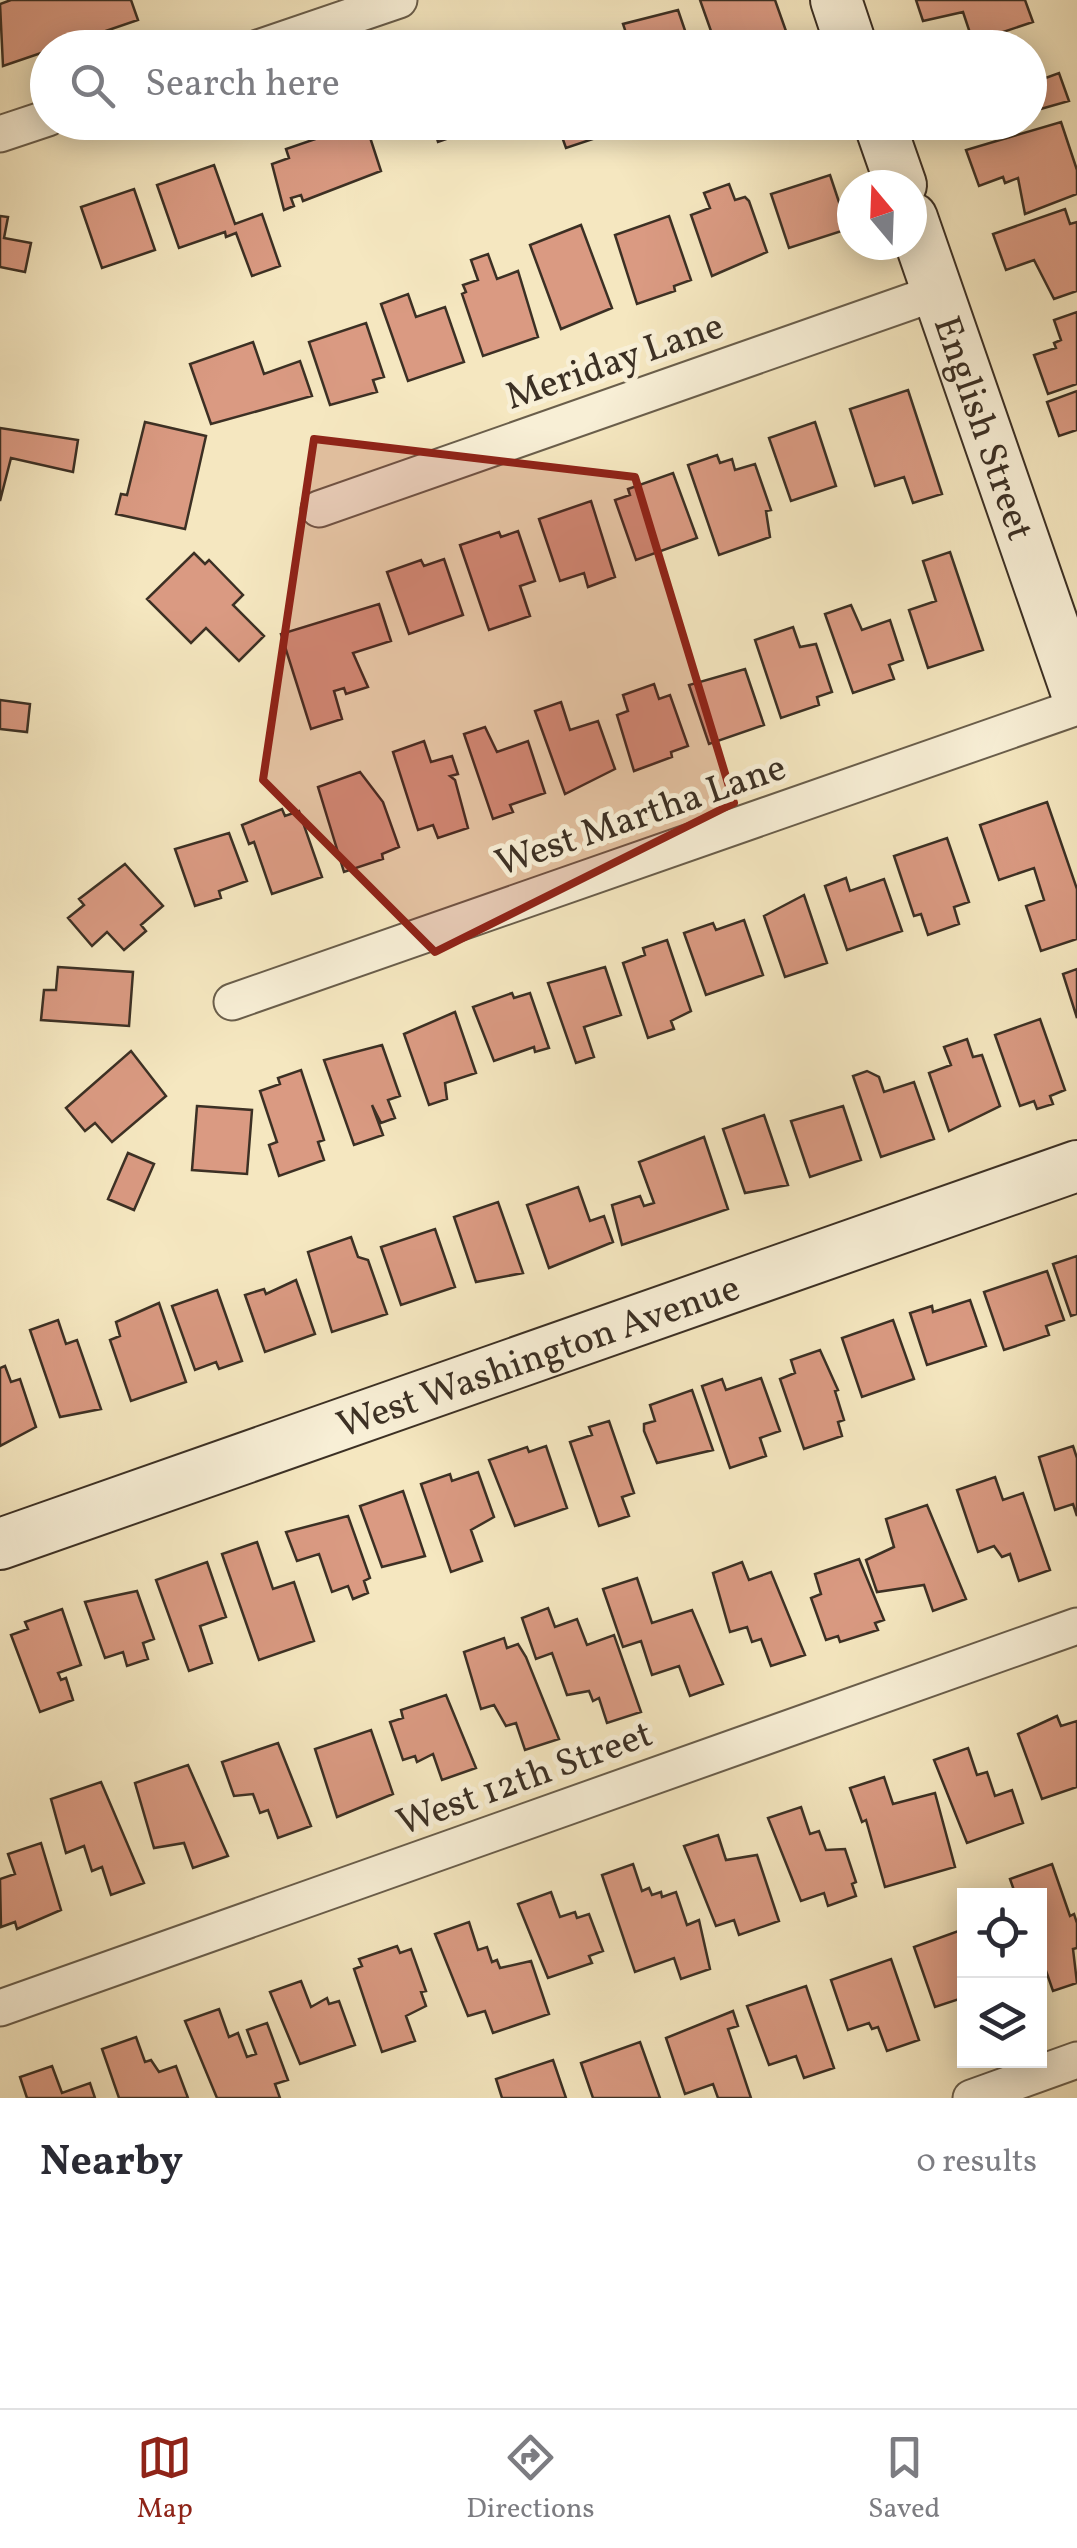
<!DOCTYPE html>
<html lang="en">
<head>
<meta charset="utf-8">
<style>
	body { margin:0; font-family:Vollkorn,serif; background:#f7f7f7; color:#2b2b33 }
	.controls { position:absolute; right:30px; bottom:30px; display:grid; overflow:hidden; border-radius:0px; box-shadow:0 5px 25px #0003 }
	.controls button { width:90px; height:90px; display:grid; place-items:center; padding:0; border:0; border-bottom:2px solid #e1e1e2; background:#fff; color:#2b2b33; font:50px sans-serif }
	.compass { position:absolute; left:837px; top:170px; width:90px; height:90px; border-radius:50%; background:#fff; box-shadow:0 5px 25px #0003; rotate:341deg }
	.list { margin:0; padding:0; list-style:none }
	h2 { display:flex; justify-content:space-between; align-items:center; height:130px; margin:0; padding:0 40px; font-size:42px }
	h2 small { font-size:32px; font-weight:400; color:#7c7c81 }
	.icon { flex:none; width:55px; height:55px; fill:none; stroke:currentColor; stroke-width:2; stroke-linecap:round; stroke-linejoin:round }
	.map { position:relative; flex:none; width:1077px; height:2098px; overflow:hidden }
	.search { position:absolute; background:#fff; box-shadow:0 5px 25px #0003; left:30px; right:30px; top:30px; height:110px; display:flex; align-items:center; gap:25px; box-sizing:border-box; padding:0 35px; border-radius:55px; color:#7c7c81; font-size:38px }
	.sheet { height:310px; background:#fff }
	nav { display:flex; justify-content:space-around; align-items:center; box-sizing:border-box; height:140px; border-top:2px solid #e1e1e2; background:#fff; font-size:28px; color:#7c7c81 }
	nav a { display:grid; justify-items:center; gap:5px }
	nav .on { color:#8f2418 }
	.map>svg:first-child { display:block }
	.building { fill:#da9a82; stroke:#3c3024; stroke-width:2.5 }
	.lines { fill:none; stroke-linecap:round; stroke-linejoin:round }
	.street-casing { stroke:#6a5e4b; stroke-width:39 }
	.secondary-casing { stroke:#3c3024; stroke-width:54 }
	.street { stroke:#f8efd6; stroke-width:35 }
	.secondary { stroke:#f8efd6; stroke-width:50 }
	.marked { fill:#8f2418; fill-opacity:0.2; stroke:#8f2418; stroke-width:8; stroke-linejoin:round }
	.labels { text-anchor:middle; stroke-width:10; stroke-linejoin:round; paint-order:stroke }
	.street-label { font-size:38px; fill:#3c3024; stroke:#f8efd6 }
</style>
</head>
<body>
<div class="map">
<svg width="1077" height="2098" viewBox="0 0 1077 2098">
	<rect width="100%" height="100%" fill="#f5e7c0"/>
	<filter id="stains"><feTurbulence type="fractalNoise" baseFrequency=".002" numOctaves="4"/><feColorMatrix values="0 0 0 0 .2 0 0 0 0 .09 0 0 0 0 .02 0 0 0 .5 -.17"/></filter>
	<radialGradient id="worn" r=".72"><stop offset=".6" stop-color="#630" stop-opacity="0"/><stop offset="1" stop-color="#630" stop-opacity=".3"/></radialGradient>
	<!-- building -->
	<path class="building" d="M11 0H131L138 20 3 66 0 4Z
		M700 0H775L792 48H717Z
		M916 0H1025L1033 22 973 42 963 12 923 21Z
		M678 10 691 48H631L623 24Z
		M596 36 600 48H563Z
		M1030 48 1040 80 1059 73 1069 101 1030 112Z
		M365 122 381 171 303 201 301 195 291 198 294 206 284 210 272 164 289 158 286 149Z
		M432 122H495L438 142Z
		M598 122 602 136 566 148 557 123Z
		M1061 122 1077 170V194L1025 214 1018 178 1005 183 1003 177 979 186 966 150Z
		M214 165 235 224 262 214 280 266 252 276 236 233 226 237 225 232 179 248 157 185Z
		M830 175 848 229 789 248 771 194Z
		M729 184 735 200 745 197 749 201 767 252 712 276 691 215 710 208 704 193Z
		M134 189 155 250 102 268 81 207Z
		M1065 209 1070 224 1077 222V291L1054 299 1034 260 1006 270 993 234Z
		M0 216 8 217 4 238 31 243 25 272 0 267Z
		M669 216 691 280 674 286 675 291 637 304 615 235Z
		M581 225 612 308 561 329 530 245Z
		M488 254 497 279 518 271 538 337 483 356 462 294 466 292 463 285 478 280 471 260Z
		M408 294 416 317 445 307 464 362 408 381 381 304Z
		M1077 312V384L1048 394 1034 355 1056 348 1054 343 1061 340 1054 320Z
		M366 323 384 377 373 380 377 392 330 405 309 342Z
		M253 342 264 374 300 361 312 396 211 424 190 364Z
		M908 390 942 494 913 503 904 477 875 486 850 409Z
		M1077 391V430L1059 436 1047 402Z
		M145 422 206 436 185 529 116 514 121 494 127 495Z
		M815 422 836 486 791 501 769 438Z
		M0 428 78 440 73 472 11 458 0 501Z
		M717 455 720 463 732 459 735 470 755 464 771 510 766 511 770 537 719 555 688 465Z
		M673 473 697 538 636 560 615 500 630 495 628 489Z
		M591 501 615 577 588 587 584 573 560 581 539 519Z
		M518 531 535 581 520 586 530 616 489 630 460 545 499 532 501 537Z
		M950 552 983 650 928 668 909 610 936 601 923 561Z
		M194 553 205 564 209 560 243 595 233 605 264 636 239 661 206 628 191 643 147 599Z
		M444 559 463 615 409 634 387 572 421 560 424 566Z
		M379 604 391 641 353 653 368 687 346 694 344 688 334 691 342 719 311 729 281 634Z
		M851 605 862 630 890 620 903 660 889 665 894 679 853 693 825 614Z
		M793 627 800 647 816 644 832 692 817 697 819 705 781 718 755 640Z
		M745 669 764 725 709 744 689 685Z
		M654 684 659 699 670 695 688 746 671 752 672 757 634 771 617 715 628 711 623 695Z
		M0 700 30 704 27 732 0 729Z
		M561 702 570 730 598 721 615 769 565 794 535 711Z
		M485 727 497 752 528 741 545 793 510 805 513 812 493 819 464 734Z
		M424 741 431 762 452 756 458 774 450 776 455 780 468 828 438 838 433 825 418 830 393 752Z
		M360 772 383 802 399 847 382 854 383 859 344 872 318 787Z
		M1047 802 1077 889V939L1041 951 1026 906 1044 900 1034 868 999 880 980 825Z
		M282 809 285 816 299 811 322 877 272 894 254 842 249 844 242 825Z
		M229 833 247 881 219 891 221 898 195 906 175 849Z
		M947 838 969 902 954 907 959 924 928 935 921 914 914 916 894 856Z
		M125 864 163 906 141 925 146 931 124 950 107 932 92 946 68 918 84 905 79 899Z
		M846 878 850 891 884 879 902 931 847 950 825 886Z
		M804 895 827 963 785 977 764 916Z
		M744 920 763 975 706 995 684 933 713 923 716 930Z
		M667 940 691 1011 671 1021 674 1029 648 1038 623 963 645 955 643 948Z
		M58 967 133 972 129 1026 41 1020 44 990H56Z
		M605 967 621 1015 584 1027 594 1057 576 1063 548 983Z
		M1077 969V1018L1063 974Z
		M512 993 514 998 530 993 549 1048 535 1052 534 1047 494 1061 473 1007Z
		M455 1012 476 1073 445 1083 447 1099 429 1105 404 1034Z
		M1040 1019 1065 1090 1050 1096 1053 1104 1037 1109 1034 1101 1020 1106 995 1035Z
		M967 1039 973 1057 982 1055 1000 1106 949 1131 929 1073 951 1065 944 1047Z
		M382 1045 400 1096 388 1100 395 1118 381 1123 372 1105 383 1135 354 1145 324 1060Z
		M131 1051 166 1096 112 1142 95 1123 85 1131 66 1108Z
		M301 1070 324 1140 318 1142 324 1160 279 1176 269 1145 277 1142 260 1091 280 1084 278 1078Z
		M867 1071 879 1077 884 1092 914 1082 934 1139 881 1157 853 1076Z
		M197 1106 252 1110 247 1174 192 1170Z
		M843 1106 861 1160 810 1177 791 1121Z
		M764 1115 788 1185 745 1193 723 1129Z
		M704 1137 728 1209 622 1245 612 1205 640 1196 644 1206 654 1203 639 1162Z
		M128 1153 154 1164 134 1210 108 1199Z
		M578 1187 590 1221 604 1216 613 1242 549 1268 527 1205Z
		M498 1202 523 1273 476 1282 454 1217Z
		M435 1229 455 1287 401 1305 381 1247Z
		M351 1237 358 1257 368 1260 387 1314 332 1332 308 1252Z
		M1077 1256V1314L1071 1316 1053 1264Z
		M1047 1271 1064 1320 1046 1326 1049 1335 1004 1350 984 1292Z
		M296 1280 315 1334 265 1352 245 1295 264 1289 266 1294Z
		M217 1290 242 1361 219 1369 216 1362 195 1370 172 1306Z
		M970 1300 986 1346 927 1365 910 1313 932 1306 933 1312Z
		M159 1303 186 1382 131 1401 110 1340 120 1336 116 1322Z
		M58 1320 66 1344 77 1340 101 1409 60 1417 30 1330Z
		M893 1320 914 1379 862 1397 842 1338Z
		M820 1350 838 1390 835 1391 844 1420 838 1422 842 1436 804 1449 780 1379 795 1373 791 1360Z
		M5 1366 11 1382 20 1379 36 1427 0 1446V1368Z
		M761 1378 780 1431 760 1438 766 1456 730 1468 702 1386 722 1379 726 1390Z
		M692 1390 713 1450 657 1463 644 1431V1424L655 1421 650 1405Z
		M609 1421 634 1493 622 1497 629 1516 599 1526 570 1442 592 1435 589 1427Z
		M546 1446 567 1508 515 1526 489 1460 527 1447 529 1452Z
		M1073 1446 1077 1458V1516L1073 1504 1055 1510 1039 1457Z
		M478 1472 494 1517 471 1530 482 1561 451 1572 421 1484 450 1474 452 1481Z
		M995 1477 1003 1500 1023 1493 1050 1570 1019 1581 1010 1554 1002 1557 994 1546 978 1552 957 1490Z
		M403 1491 425 1556 382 1567 360 1506Z
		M927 1505 966 1599 933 1611 924 1585 877 1592 866 1560 894 1547 886 1519Z
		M348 1516 370 1578 364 1581 368 1593 353 1599 348 1586 332 1592 319 1554 297 1561 286 1532Z
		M257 1542 273 1589 294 1582 314 1641 259 1660 222 1554Z
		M859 1559 884 1620 875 1623 878 1630 840 1642 838 1636 826 1640 811 1598 821 1594 815 1574Z
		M207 1562 226 1617 200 1626 212 1663 189 1671 156 1580Z
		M742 1562 749 1580 771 1572 805 1655 771 1666 761 1639 752 1642 747 1627 730 1632 713 1573Z
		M637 1578 652 1623 692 1610 723 1684 690 1696 679 1666 652 1675 641 1641 623 1647 603 1589Z
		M137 1591 154 1639 143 1643 148 1659 127 1666 123 1652 105 1658 85 1602Z
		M548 1608 555 1627 577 1619 587 1645 614 1635 641 1712 607 1723 599 1698 593 1701 589 1691 567 1695 552 1653 536 1659 522 1618Z
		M62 1609 81 1665 58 1673 61 1680 66 1678 73 1700 40 1712 11 1635 28 1629 25 1622Z
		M504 1638 507 1648 518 1644 526 1657 559 1739 525 1750 516 1723 506 1726 494 1705 481 1709 464 1652Z
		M446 1695 476 1768 442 1780 433 1754 417 1762 415 1756 403 1760 390 1722 403 1718 401 1710Z
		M1057 1716 1061 1726 1077 1721V1787L1042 1799 1018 1734Z
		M371 1730 393 1794 337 1817 315 1749Z
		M278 1743 311 1826 278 1838 268 1810 260 1813 253 1794 234 1796 222 1762Z
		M968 1748 977 1775 987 1772 995 1796 1012 1790 1023 1823 967 1843 934 1760Z
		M188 1765 228 1856 193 1868 184 1843 154 1848 135 1783Z
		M884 1777 893 1804 935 1793 955 1867 885 1887 866 1820 862 1822 850 1788Z
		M101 1782 144 1883 111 1895 102 1867 92 1871 84 1846 66 1853 51 1799Z
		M801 1807 810 1834 819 1831 826 1850 845 1849 856 1882 852 1884 856 1896 828 1906 824 1893 801 1901 768 1818Z
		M718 1835 726 1860 757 1855 779 1921 739 1935 734 1920 716 1926 684 1846Z
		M41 1843 61 1910 17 1929 15 1922 1 1927 0 1879 15 1874 8 1854Z
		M633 1864 642 1891 649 1888 652 1895 661 1892 662 1897 676 1892 687 1925 699 1920 710 1969 681 1979 674 1958 635 1972 602 1875Z
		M1052 1864 1070 1916 1074 1914 1077 1923V1948L1073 1949 1077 1983 1053 1991 1045 1968 1040 1970V1896H1016L1010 1879Z
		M551 1892 560 1917 575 1912 577 1918 589 1914 603 1951 589 1956 592 1963 548 1978 518 1904Z
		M469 1922 478 1950 487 1947 492 1962 497 1960 500 1968 531 1961 549 2014 493 2033 485 2011 468 2016 435 1934Z
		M964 1929V2007L962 1998 935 2007 914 1947Z
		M397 1946 400 1953 411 1949 426 1991 421 1992 426 2006 406 2016 415 2041 382 2052 354 1969 362 1966 359 1959Z
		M891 1959 919 2040 887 2051 878 2027 872 2029 869 2023 848 2030 831 1980Z
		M301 1981 311 2007 327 1998 329 2004 339 2001 355 2045 300 2064 270 1992Z
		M806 1986 834 2068 804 2078 796 2056 769 2065 747 2006Z
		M219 2009 229 2037 238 2033 247 2057 256 2054 247 2030 267 2023 288 2080 275 2084 280 2098H217L185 2021Z
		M733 2011 738 2026 728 2029 751 2098H718L713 2084 685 2094 666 2038Z
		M136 2037 145 2062 151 2060 159 2072 176 2066 188 2098H119L102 2049Z
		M640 2042 660 2098H593L581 2063Z
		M553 2060 566 2098H502L496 2079Z
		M52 2066 62 2093 90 2083 95 2098H27L20 2077Z"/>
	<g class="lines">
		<!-- street casing -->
		<g class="street-casing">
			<path id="street" d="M258 48 399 0
				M0 134 48 118
				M319 509 938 292
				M232 1002 1077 707
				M0 2008 1077 1626
				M971 2098 1077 2060"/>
		</g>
		<!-- secondary casing -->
		<g class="secondary-casing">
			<g id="secondary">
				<path d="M836 0 852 48"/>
				<path d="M879 122 901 185"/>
				<path id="s1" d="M912 218 1077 694"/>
				<path id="s2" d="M0 1544 1077 1166"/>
			</g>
		</g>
		<!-- street -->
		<use href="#street" class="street"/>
		<!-- secondary -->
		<use href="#secondary" class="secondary"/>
	</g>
	<!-- marked area -->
	<path class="marked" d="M314 439 635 477 734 803 435 952 263 780Z"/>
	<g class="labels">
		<!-- street labels -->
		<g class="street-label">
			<text transform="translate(614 360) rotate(-19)" y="13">Meriday Lane</text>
			<text dy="13" stroke="none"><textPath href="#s1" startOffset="222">English Street</textPath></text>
			<text transform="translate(640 814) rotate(-19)" y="13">West Martha Lane</text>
			<text dy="13" stroke="none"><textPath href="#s2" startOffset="570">West Washington Avenue</textPath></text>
			<text transform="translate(524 1777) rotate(-20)" y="13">West 12th Street</text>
		</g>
	</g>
	<rect width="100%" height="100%" filter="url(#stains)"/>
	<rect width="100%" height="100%" fill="url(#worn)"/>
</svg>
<div class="controls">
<button><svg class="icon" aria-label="locate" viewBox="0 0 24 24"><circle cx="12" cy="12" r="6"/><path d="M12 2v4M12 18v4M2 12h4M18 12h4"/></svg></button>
<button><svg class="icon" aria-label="layers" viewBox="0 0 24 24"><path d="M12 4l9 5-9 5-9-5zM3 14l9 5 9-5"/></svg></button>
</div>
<svg class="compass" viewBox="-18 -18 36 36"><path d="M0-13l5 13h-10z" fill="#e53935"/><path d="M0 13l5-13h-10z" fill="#7c7c81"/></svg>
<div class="search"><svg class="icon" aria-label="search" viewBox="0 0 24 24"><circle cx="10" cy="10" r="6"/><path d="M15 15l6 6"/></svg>Search here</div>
</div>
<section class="sheet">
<h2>Nearby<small>0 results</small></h2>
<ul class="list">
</ul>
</section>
<nav>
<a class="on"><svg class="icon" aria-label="map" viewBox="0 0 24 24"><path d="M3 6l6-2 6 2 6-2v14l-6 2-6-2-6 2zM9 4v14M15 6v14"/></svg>Map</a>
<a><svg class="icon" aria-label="directions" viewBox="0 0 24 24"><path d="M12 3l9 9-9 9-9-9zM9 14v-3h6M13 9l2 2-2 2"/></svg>Directions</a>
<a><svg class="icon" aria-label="saved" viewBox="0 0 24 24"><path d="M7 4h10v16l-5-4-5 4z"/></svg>Saved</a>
</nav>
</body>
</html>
